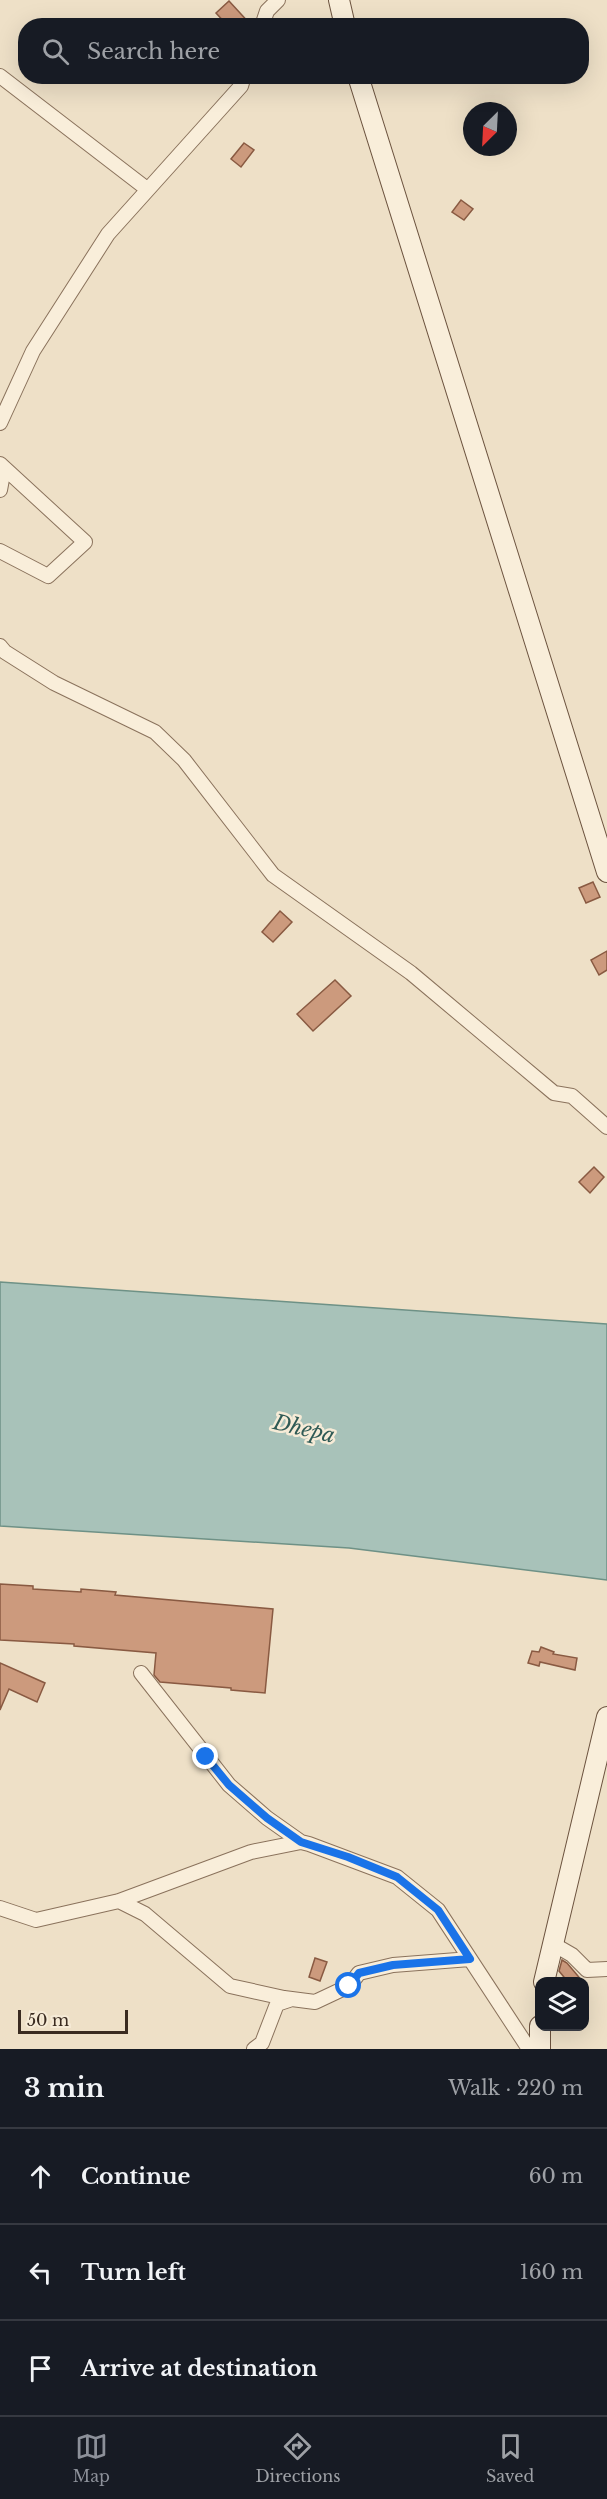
<!DOCTYPE html>
<html lang="en">
<head>
<meta charset="utf-8">
<style>
	body { margin:0; font-family:"Libre Baskerville",serif; background:#20242c; color:#f1f3f6 }
	.controls { position:absolute; right:18px; bottom:18px; display:grid; overflow:hidden; border-radius:12px; box-shadow:0 6px 24px #0002 }
	.controls button { width:54px; height:54px; display:grid; place-items:center; padding:0; border:0; border-bottom:2px solid #363941; background:#171b24; color:#f1f3f6; font:30px sans-serif }
	.compass { position:absolute; left:463px; top:102px; width:54px; height:54px; border-radius:50%; background:#171b24; box-shadow:0 6px 24px #0002; rotate:204deg }
	.scale { position:absolute; left:18px; bottom:15px; width:110px; box-sizing:border-box; padding-left:6px; border:3px solid #3a2b20; border-top:0; font-size:16px; line-height:21px; white-space:nowrap; color:#3a2b20; -webkit-text-stroke:4px #f6ebd7; paint-order:stroke }
	.stop { position:absolute; width:18px; height:18px; margin:-14px; border:4px solid #1a73e8; border-radius:50%; background:#fff }
	.stop.end { background:#1a73e8; border-color:#fff; box-shadow:0 2px 6px #0008 }
	.list { margin:0; padding:0; list-style:none }
	h2 { display:flex; justify-content:space-between; align-items:center; height:78px; margin:0; padding:0 24px; font-size:26px }
	h2 small { font-size:20px; font-weight:400; color:#9ea1a6 }
	.list li { display:grid; grid-template-columns:39px 1fr auto; gap:18px; align-items:center; box-sizing:border-box; height:96px; padding:0 24px; border-top:2px solid #363941 }
	.list b { display:block; font-size:22px; white-space:nowrap }
	.list em { font-size:20px; font-style:normal; color:#9ea1a6 }
	.icon { flex:none; width:33px; height:33px; fill:none; stroke:currentColor; stroke-width:2; stroke-linecap:round; stroke-linejoin:round }
	.map { position:relative; flex:none; width:607px; height:2049px; overflow:hidden }
	.search { position:absolute; background:#171b24; box-shadow:0 6px 24px #0002; left:18px; right:18px; top:18px; height:66px; display:flex; align-items:center; gap:15px; box-sizing:border-box; padding:0 21px; border-radius:24px; color:#9ea1a6; font-size:22px }
	.sheet { height:366px; background:#171b24 }
	nav { display:flex; justify-content:space-around; align-items:center; box-sizing:border-box; height:84px; border-top:2px solid #363941; background:#171b24; font-size:16px; color:#9ea1a6 }
	nav a { display:grid; justify-items:center; gap:3px }
	nav .on { color:#8c9099 }
	.map>svg:first-child { display:block }
	.water { fill:#a8c2b9; stroke:#6e9186; stroke-width:1.5 }
	.building { fill:#cc9a7d; stroke:#895a42; stroke-width:1.5 }
	.lines { fill:none; stroke-linecap:round; stroke-linejoin:round }
	.street-casing { stroke:#8a725c; stroke-width:16 }
	.secondary-casing { stroke:#6c533f; stroke-width:22 }
	.street { stroke:#f9eeda; stroke-width:14 }
	.secondary { stroke:#f9eeda; stroke-width:20 }
	.route { stroke:#1a73e8; stroke-width:8 }
	.labels { text-anchor:middle; stroke-width:5; stroke-linejoin:round; paint-order:stroke }
	.water-label { font-size:21px; font-style:italic; fill:#2f5a55; stroke:#f6ebd7 }
</style>
</head>
<body>
<div class="map">
<svg width="607" height="2049" viewBox="0 0 607 2049">
	<rect width="100%" height="100%" fill="#eee0c7"/>
	<!-- water -->
	<path class="water" d="M0 1282 607 1324V1580L349 1548 0 1526Z"/>
	<!-- building -->
	<path class="building" d="M229 1 252 26H228L216 13Z
		M244 143 254 150 241 167 231 159Z
		M461 200 473 209 464 220 452 212Z
		M593 882 600 897 586 903 579 888Z
		M280 911 292 922 273 942 262 932Z
		M607 951V970L599 975 591 960Z
		M335 980 351 996 313 1031 297 1014Z
		M594 1167 604 1177 590 1193 579 1182Z
		M0 1584 33 1586V1589L81 1592V1589L116 1592 115 1595 273 1609 265 1693 231 1690V1688L160 1682 154 1675 156 1653 74 1646V1644L0 1640Z
		M541 1647 554 1652 553 1654 577 1658 575 1670 540 1662 539 1666 528 1663 532 1651 539 1652Z
		M0 1663 45 1683 37 1702 9 1689 0 1710Z
		M315 1958 327 1962 320 1981 309 1977Z
		M562 1960 567 1963 583 1982H568L559 1971Z"/>
	<g class="lines">
		<!-- street casing -->
		<g class="street-casing">
			<path id="street" d="M262 26 267 11 278 0
				M0 76 147 189
				M0 423 33 351 108 234 241 86 244 76
				M0 464 85 542 48 576 0 551
				M0 490 4 468
				M0 646 5 652 54 683 155 732 184 760 273 875 411 973 554 1093 572 1096 607 1127
				M141 1673 229 1785 267 1818 301 1842
				M119 1901 145 1914 230 1986 284 1998 315 2002 349 1986 359 1973 393 1965 470 1959
				M0 1908 36 1920 119 1901 251 1852 301 1842 309 1844 397 1877 438 1910 529 2049
				M553 1944 572 1955 587 1970 607 1969
				M254 2049 262 2043 277 2004 292 1999"/>
		</g>
		<!-- secondary casing -->
		<g class="secondary-casing">
			<path id="secondary" d="M339 0 345 26
				M358 76 607 872
				M544 1982 607 1717
				M540 2049V2026"/>
		</g>
		<!-- street -->
		<use href="#street" class="street"/>
		<!-- secondary -->
		<use href="#secondary" class="secondary"/>
	</g>
	<g class="lines">
		<!-- route -->
		<path class="route" d="M206 1757 229 1785 267 1818 301 1842 348 1857 397 1877 438 1910 470 1959 393 1965 359 1973 349 1986"/>
	</g>
	<g class="labels">
		<!-- water labels -->
		<g class="water-label">
			<text transform="translate(304 1429) rotate(13)" y="7">Dhepa</text>
		</g>
	</g>
</svg>
<div class="controls">
<button><svg class="icon" aria-label="layers" viewBox="0 0 24 24"><path d="M12 4l9 5-9 5-9-5zM3 14l9 5 9-5"/></svg></button>
</div>
<svg class="compass" viewBox="-18 -18 36 36"><path d="M0-13l5 13h-10z" fill="#e53935"/><path d="M0 13l5-13h-10z" fill="#9ea1a6"/></svg>
<div class="scale">50 m</div>
<div class="stop" style="left:349px;top:1986px"></div>
<div class="stop end" style="left:206px;top:1757px"></div>
<div class="search"><svg class="icon" aria-label="search" viewBox="0 0 24 24"><circle cx="10" cy="10" r="6"/><path d="M15 15l6 6"/></svg>Search here</div>
</div>
<section class="sheet">
<h2>3 min<small>Walk · 220 m</small></h2>
<ul class="list">
<li><svg class="icon" aria-label="ahead" viewBox="0 0 24 24"><path d="M12 20V5M6 11l6-6 6 6"/></svg><div><b>Continue</b></div><em>60 m</em></li>
<li><svg class="icon" aria-label="left" viewBox="0 0 24 24"><path d="M17 20v-9H6M10 6l-5 5 5 5"/></svg><div><b>Turn left</b></div><em>160 m</em></li>
<li><svg class="icon" aria-label="arrive" viewBox="0 0 24 24"><path d="M6 21V4h12l-3 4 3 4H6"/></svg><div><b>Arrive at destination</b></div></li>
</ul>
</section>
<nav>
<a class="on"><svg class="icon" aria-label="map" viewBox="0 0 24 24"><path d="M3 6l6-2 6 2 6-2v14l-6 2-6-2-6 2zM9 4v14M15 6v14"/></svg>Map</a>
<a><svg class="icon" aria-label="directions" viewBox="0 0 24 24"><path d="M12 3l9 9-9 9-9-9zM9 14v-3h6M13 9l2 2-2 2"/></svg>Directions</a>
<a><svg class="icon" aria-label="saved" viewBox="0 0 24 24"><path d="M7 4h10v16l-5-4-5 4z"/></svg>Saved</a>
</nav>
</body>
</html>
